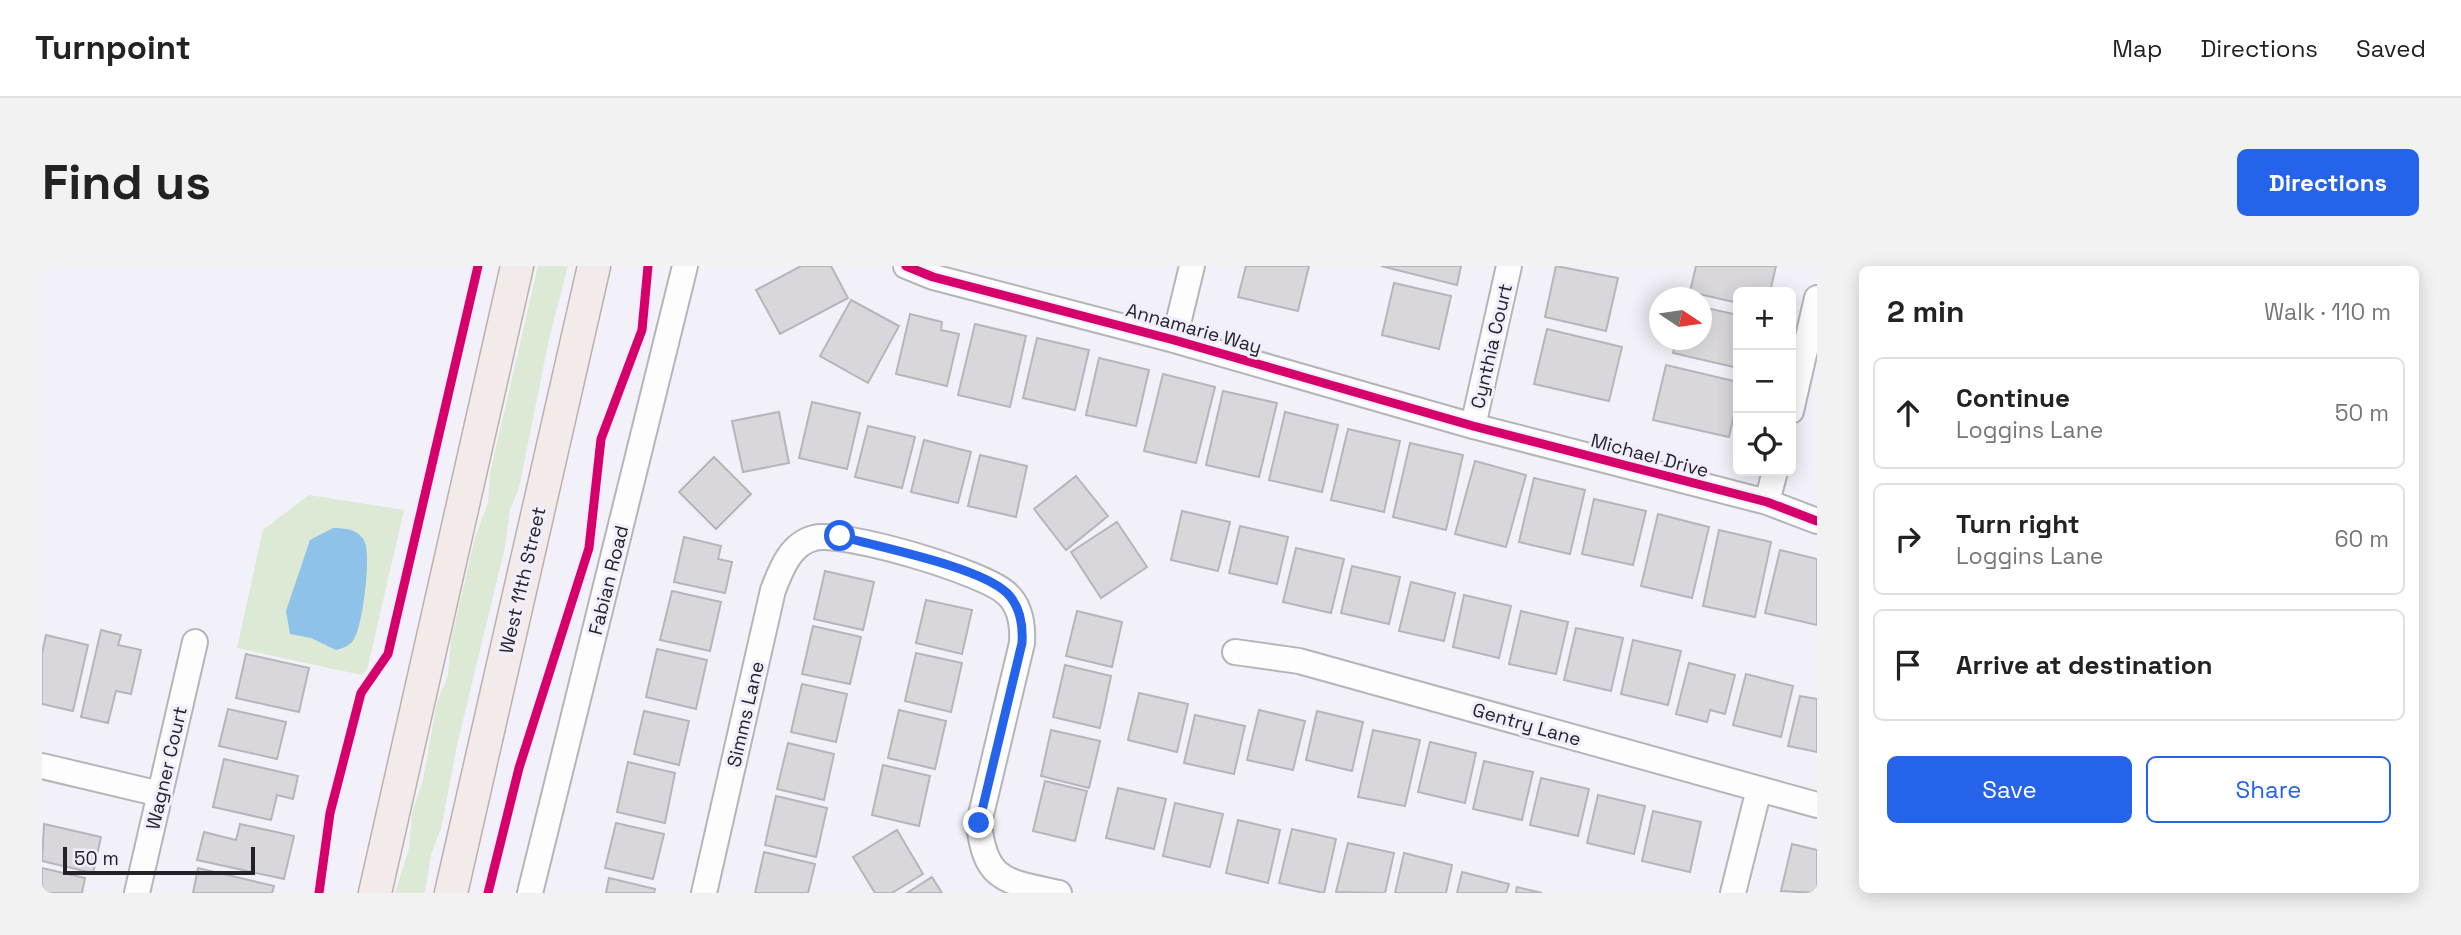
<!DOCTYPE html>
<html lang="en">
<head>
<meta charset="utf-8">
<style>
	body { margin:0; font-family:"Space Grotesk",sans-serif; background:#f2f2f2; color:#222 }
	.controls { position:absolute; right:21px; top:21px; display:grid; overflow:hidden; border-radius:10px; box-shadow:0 4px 18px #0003 }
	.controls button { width:63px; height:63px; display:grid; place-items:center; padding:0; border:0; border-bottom:2px solid #e0e0e0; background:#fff; color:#222; font:35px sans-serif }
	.compass { position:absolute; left:1607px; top:21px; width:63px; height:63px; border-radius:50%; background:#fff; box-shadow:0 4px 18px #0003; rotate:103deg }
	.scale { position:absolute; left:21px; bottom:18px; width:192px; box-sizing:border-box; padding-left:7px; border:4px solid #242228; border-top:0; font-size:19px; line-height:24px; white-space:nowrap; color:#242228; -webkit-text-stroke:5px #f1edfc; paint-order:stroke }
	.stop { position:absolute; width:21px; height:21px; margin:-16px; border:5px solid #2563eb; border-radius:50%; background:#fff }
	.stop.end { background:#2563eb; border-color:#fff; box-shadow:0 2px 7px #0008 }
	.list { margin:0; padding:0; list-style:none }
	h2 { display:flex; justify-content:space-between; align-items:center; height:91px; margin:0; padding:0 28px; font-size:30px }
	h2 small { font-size:23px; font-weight:400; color:#767676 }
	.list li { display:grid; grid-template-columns:46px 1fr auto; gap:21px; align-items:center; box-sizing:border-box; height:112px; margin:0 14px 14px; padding:0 14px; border:2px solid #e0e0e0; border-radius:10px }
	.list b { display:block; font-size:26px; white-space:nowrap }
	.list p { margin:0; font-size:23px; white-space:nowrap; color:#767676 }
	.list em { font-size:23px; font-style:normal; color:#767676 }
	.actions { display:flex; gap:14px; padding:21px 28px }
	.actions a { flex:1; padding:16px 0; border:2px solid #2563eb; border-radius:10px; text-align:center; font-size:24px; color:#2563eb }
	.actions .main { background:#2563eb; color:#fff }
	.icon { flex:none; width:38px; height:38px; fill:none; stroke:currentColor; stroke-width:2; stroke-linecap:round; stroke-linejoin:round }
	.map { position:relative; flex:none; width:1775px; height:627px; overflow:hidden; border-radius:10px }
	header { display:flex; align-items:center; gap:42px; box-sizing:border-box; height:98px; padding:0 35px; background:#fff; border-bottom:2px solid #e0e0e0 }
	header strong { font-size:33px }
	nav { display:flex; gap:38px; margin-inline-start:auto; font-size:24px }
	.intro { display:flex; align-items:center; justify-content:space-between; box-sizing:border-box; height:168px; padding:0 42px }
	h1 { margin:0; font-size:49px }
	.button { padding:18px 32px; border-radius:10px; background:#2563eb; color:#fff; font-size:24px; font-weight:700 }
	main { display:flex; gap:42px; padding:0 42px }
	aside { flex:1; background:#fff; border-radius:10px; box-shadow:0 4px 18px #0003 }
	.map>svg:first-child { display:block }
	.green { fill:#dce9d4 }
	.water { fill:#8fc2e9 }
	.building { fill:#dad7dc; stroke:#b7b5ba; stroke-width:2 }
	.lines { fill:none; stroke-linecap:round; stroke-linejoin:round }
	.minor-casing { stroke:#b5b4ba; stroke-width:28 }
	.major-casing { stroke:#bcafad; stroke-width:35 }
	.minor { stroke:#fdfdfe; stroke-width:24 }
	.major { stroke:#f2ebe9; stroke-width:32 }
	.cycleway-casing { stroke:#f1edfc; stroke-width:13 }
	.cycleway { stroke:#d6006c; stroke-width:9 }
	.route { stroke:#2563eb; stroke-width:9 }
	.labels { text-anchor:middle; stroke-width:6; stroke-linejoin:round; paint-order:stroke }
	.street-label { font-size:19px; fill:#242228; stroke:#f1edfc }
</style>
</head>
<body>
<header>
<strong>Turnpoint</strong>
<nav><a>Map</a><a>Directions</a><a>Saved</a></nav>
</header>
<div class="intro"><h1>Find us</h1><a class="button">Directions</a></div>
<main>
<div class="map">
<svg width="1775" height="627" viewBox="0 0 1775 627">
	<rect width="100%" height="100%" fill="#f2f0f8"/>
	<!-- green -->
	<path class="green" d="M496 0H526L507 73 477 222 468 243 463 281 415 479 399 563 389 588 383 627H353L367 582 370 547 381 514 395 436 406 410 409 374 433 272 446 237 448 207Z
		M267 229 362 244 325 404 320 409 195 382 221 264Z"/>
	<!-- water -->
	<path class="water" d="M291 262C302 262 318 263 323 277 329 291 321 360 312 373 308 380 301 382 294 384L269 372 248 368 244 345 268 274Z"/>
	<!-- building -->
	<path class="building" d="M759 0H789L806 32 738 68 714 24Z
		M1204 0H1267L1256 45 1196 31Z
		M1339 0H1419L1415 19Z
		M1514 0 1576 12 1564 65 1503 51Z
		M1654 0H1734L1728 26H1696V37L1648 26Z
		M1352 17 1409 30 1397 83 1340 69Z
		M809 34 857 60 826 117 778 90Z
		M1660 41 1696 49V102L1631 87 1634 74H1660Z
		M868 48 900 56 899 64 917 68 905 120 854 108Z
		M933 58 984 70 968 141 916 129Z
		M1505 63 1580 81 1567 135 1492 118Z
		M995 72 1047 84 1033 144 981 132Z
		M1057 92 1107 104 1094 160 1044 149Z
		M1624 99 1696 116V131L1687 171 1611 154Z
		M1121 108 1173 121 1154 197 1102 185Z
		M1181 125 1235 137 1217 211 1164 199Z
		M770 136 818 147 805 203 757 192Z
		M737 146 747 197 701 206 690 155Z
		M1243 146 1296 159 1280 226 1227 214Z
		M826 160 873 171 860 222 813 211Z
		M1306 163 1358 175 1342 246 1289 234Z
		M882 174 929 186 916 237 869 226Z
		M1368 177 1421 189 1404 264 1351 251Z
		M938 189 985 200 974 251 926 240Z
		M672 191 709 228 674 263 637 226Z
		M1433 195 1484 209 1464 281 1413 268Z
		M1034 210 1066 250 1024 284 992 243Z
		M1492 212 1543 224 1528 288 1477 276Z
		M1552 233 1604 245 1591 299 1540 288Z
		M1140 245 1188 256 1176 305 1129 294Z
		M1616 248 1667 261 1650 332 1599 320Z
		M1075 256 1105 301 1059 332 1029 286Z
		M1198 260 1246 271 1235 318 1187 307Z
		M1677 264 1729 276 1713 351 1661 340Z
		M642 271 679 280 676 293 690 296 683 327 632 316Z
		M1254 282 1302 293 1289 347 1241 336Z
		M1738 284 1775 293V359L1723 347Z
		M1310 300 1358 311 1347 358 1299 347Z
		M783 305 832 316 821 364 772 353Z
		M1369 316 1413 327 1402 375 1357 365Z
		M630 325 679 336 668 385 618 374Z
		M1422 329 1469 340 1457 392 1411 381Z
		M884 334 930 344 920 388 874 377Z
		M1035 345 1080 356 1070 401 1024 390Z
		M1479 345 1526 356 1514 408 1467 398Z
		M771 360 819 371 808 418 760 408Z
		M1534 362 1581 372 1569 425 1522 414Z
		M59 364 79 369 76 379 99 384 89 428 74 425 66 457 39 451Z
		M4 369 46 379 31 445 0 438V387Z
		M1591 374 1639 385 1626 439 1579 428Z
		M615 383 665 394 654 443 604 431Z
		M874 387 920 397 909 446 863 435Z
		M204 388 267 402 257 446 194 432Z
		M1647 397 1693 409 1683 448 1668 444 1665 456 1634 448Z
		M1023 399 1069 410 1058 462 1011 451Z
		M1704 408 1751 420 1739 471 1691 459Z
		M760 418 805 428 794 476 749 466Z
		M1097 427 1146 438 1135 486 1086 474Z
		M1758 430 1775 433V486L1746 480Z
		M186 443 244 456 235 493 177 480Z
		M857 444 904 455 893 503 846 492Z
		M1217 444 1263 455 1251 504 1205 494Z
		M602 445 647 455 637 499 592 488Z
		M1275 445 1321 456 1310 505 1264 494Z
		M1153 449 1203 460 1192 508 1142 497Z
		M1009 464 1058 475 1047 522 999 510Z
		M1331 464 1378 474 1363 540 1316 531Z
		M1388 476 1434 487 1423 537 1376 526Z
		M746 477 792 488 782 534 735 523Z
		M182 493 256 510 251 533 235 529 229 554 171 541Z
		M1442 495 1491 506 1480 554 1431 543Z
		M586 496 633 507 623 557 575 546Z
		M841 499 888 510 877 560 830 549Z
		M1499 512 1547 523 1536 570 1488 559Z
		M1003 515 1045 525 1033 575 991 565Z
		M1076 522 1124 533 1112 583 1064 572Z
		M1556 529 1603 540 1592 588 1545 577Z
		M734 530 785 542 774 591 723 579Z
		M1133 537 1181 548 1168 601 1121 590Z
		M1611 545 1659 556 1648 606 1600 595Z
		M1196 554 1238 564 1226 617 1184 607Z
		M574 557 622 568 611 613 563 602Z
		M2 558 59 571 51 607 0 595Z
		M198 558 252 570 242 613 155 594 162 566 194 574Z
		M1250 563 1294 573 1282 627 1237 617Z
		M855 564 881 608 850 627H833L811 591Z
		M1306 577 1352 587 1343 627 1294 626Z
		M1750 578 1775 584V627L1739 625Z
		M722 586 773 598 766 627H713Z
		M1362 587 1410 599 1404 627H1353Z
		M0 602 43 612 40 627H0Z
		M156 602 232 620 230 627H151Z
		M1420 606 1467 618 1464 627H1415Z
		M890 611 900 627H865Z
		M567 612 613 623 612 627H564Z
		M1475 621 1500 627H1474Z"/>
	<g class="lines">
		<!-- minor casing -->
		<g class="minor-casing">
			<path id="minor" d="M864 0 891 11 1132 74 1431 160 1725 236 1775 255
				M1132 74 1150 0
				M1749 145 1775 32
				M1431 160 1467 0
				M1725 236 1733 205
				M1193 386 1257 395 1775 539
				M0 500 118 528
				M95 627 153 376
				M488 627 643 0
				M662 627 731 324C739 304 748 278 772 272 800 264 945 307 965 328 978 340 981 360 980 377L937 557C943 617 965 615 1017 627
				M1691 627 1717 523"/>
		</g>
		<!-- major casing -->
		<g class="major-casing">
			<path id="major" d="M333 627 475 0
				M409 627 552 0"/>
		</g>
		<!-- minor -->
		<use href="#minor" class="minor"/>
		<!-- major -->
		<use href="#major" class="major"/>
		<!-- cycleway casing -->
		<g class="cycleway-casing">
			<path id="cycleway" d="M864 0 891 11 1132 74 1431 160 1725 236 1775 255
				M277 627 288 547 319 427 346 388 436 0
				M446 627 477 502 547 282 559 173 600 64 606 0"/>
		</g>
		<!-- cycleway -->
		<use href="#cycleway" class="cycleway"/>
	</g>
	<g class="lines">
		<!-- route -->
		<path class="route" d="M798 270C839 282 936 300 965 327 978 340 981 360 980 377L937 557"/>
	</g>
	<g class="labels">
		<!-- street labels -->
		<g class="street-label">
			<text transform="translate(1152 62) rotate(16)" y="7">Annamarie Way</text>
			<text transform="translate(1449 80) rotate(-77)" y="7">Cynthia Court</text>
			<text transform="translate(1608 189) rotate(15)" y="7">Michael Drive</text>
			<text transform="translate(480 314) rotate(-77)" y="7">West 11th Street</text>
			<text transform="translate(566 314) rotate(-76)" y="7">Fabian Road</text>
			<text transform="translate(703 448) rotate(-77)" y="7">Simms Lane</text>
			<text transform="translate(1485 458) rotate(16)" y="7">Gentry Lane</text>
			<text transform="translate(124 502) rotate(-77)" y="7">Wagner Court</text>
		</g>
	</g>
</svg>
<div class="controls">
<button>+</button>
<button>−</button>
<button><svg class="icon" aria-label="locate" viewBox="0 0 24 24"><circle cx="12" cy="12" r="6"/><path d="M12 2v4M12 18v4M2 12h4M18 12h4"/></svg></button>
</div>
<svg class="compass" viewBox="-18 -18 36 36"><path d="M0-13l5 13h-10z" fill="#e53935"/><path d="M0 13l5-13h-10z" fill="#767676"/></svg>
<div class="scale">50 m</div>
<div class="stop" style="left:798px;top:270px"></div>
<div class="stop end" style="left:937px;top:557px"></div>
</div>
<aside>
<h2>2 min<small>Walk · 110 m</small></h2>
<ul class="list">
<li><svg class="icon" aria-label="ahead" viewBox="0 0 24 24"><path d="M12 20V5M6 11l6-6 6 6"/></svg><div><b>Continue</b><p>Loggins Lane</p></div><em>50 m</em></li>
<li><svg class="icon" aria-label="right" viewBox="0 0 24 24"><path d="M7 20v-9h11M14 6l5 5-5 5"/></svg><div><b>Turn right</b><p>Loggins Lane</p></div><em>60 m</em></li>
<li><svg class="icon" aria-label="arrive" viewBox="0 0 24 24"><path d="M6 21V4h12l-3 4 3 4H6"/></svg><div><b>Arrive at destination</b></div></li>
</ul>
<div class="actions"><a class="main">Save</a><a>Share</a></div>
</aside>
</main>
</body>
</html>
